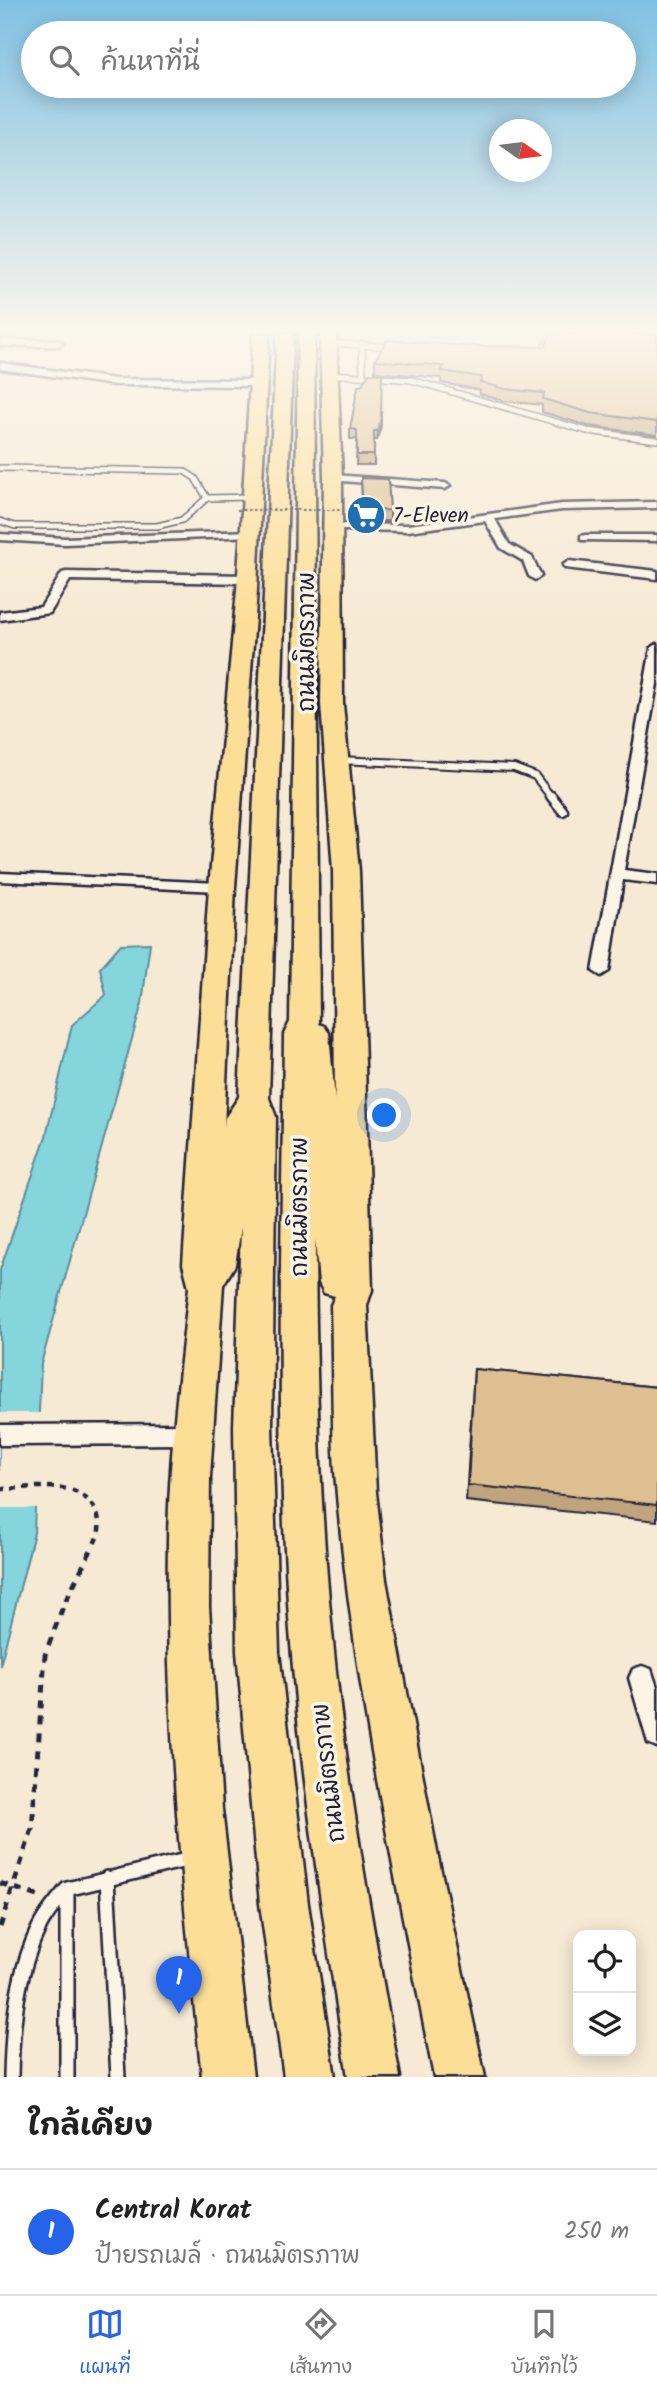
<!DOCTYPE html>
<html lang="th">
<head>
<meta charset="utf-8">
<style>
	body { margin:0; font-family:Kalam,"Playpen Sans Thai",sans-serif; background:#f6f6f6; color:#222 }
	.controls { position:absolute; right:21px; bottom:21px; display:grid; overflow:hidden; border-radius:14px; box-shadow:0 4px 18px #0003 }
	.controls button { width:63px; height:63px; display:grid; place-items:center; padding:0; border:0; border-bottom:2px solid #e0e0e0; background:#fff; color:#222; font:35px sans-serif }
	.compass { position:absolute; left:489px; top:119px; width:63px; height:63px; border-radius:50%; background:#fff; box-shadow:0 4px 18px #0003; rotate:104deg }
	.you { position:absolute; left:385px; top:1116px; width:24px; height:24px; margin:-18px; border:5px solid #fff; border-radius:50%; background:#1a73e8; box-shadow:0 0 0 10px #1a73e833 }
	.badge { display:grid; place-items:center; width:46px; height:46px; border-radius:50%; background:#2563eb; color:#fff; font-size:23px; font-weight:700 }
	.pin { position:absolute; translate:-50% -58px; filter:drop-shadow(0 2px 4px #0008) }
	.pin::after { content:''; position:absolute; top:37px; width:24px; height:21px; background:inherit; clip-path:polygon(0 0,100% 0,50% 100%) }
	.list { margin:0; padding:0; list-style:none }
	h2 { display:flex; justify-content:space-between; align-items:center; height:91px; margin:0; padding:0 28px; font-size:30px }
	h2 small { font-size:23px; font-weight:400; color:#767676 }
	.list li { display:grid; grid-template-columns:46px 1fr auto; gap:21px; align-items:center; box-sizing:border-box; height:126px; padding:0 28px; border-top:2px solid #e0e0e0 }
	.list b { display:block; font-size:26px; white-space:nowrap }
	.list p { margin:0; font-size:23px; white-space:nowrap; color:#767676 }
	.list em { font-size:23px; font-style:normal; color:#767676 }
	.icon { flex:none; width:38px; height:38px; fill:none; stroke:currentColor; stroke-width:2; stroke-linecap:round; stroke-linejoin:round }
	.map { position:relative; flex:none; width:657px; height:2077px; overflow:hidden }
	.search { position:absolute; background:#fff; box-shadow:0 4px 18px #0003; left:21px; right:21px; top:21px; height:77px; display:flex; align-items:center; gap:18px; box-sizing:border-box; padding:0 24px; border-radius:38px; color:#767676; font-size:26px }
	.sheet { height:217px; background:#fff }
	nav { display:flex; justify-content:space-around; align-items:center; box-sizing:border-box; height:98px; border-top:2px solid #e0e0e0; background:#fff; font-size:19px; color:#767676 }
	nav a { display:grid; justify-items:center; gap:4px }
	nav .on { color:#2563eb }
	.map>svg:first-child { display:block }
	.water { fill:#84d5dc; stroke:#5d8d9c; stroke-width:2 }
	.pier { fill:#f6ead4 }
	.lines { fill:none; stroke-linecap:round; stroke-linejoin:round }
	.service-far3-casing { stroke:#22223b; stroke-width:8 }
	.service-far2-casing { stroke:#22223b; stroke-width:10 }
	.service-far1-casing { stroke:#22223b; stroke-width:13 }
	.service-casing { stroke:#22223b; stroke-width:18 }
	.minor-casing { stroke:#22223b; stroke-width:5 }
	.trunk-casing { stroke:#22223b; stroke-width:5 }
	.path-far1 { stroke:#22223b; stroke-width:4.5; stroke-dasharray:6 6; stroke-linecap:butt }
	.path { stroke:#22223b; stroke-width:5; stroke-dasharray:8 8; stroke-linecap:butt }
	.service-far3 { stroke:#fcf5e5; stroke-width:5 }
	.service-far2 { stroke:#fcf5e5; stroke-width:6 }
	.service-far1 { stroke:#fcf5e5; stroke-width:8 }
	.service { stroke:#fcf5e5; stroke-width:13 }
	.minor { fill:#fcf5e5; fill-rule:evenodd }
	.trunk { fill:#fcde96; fill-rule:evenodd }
	.path-bridge { stroke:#22223b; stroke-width:2; stroke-dasharray:2.5 2.5; stroke-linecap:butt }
	.wall { fill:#bfa47d; stroke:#22223b; stroke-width:2 }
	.shaded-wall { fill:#9b8666; stroke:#22223b; stroke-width:2 }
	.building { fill:#debf91; stroke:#22223b; stroke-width:2 }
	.labels { text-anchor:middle; stroke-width:7; stroke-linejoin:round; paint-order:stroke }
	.far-poi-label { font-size:21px; fill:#22223b; stroke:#fcf5e5; text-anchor:start }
	.street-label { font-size:24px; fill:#22223b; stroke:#fcf5e5 }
</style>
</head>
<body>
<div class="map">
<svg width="657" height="2077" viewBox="0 0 657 2077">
	<rect width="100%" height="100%" fill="#f6ead4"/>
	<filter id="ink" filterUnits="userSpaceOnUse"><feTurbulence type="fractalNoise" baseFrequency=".0143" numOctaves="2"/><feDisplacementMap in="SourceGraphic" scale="14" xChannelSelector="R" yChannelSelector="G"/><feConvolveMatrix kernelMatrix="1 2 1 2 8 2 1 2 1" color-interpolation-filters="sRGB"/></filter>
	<g filter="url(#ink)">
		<!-- water -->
		<path class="water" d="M150 943 142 1003 41 1364 34 1533 0 1666V1270L46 1136 72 1025 106 995 100 968 121 944Z"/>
		<!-- pier -->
		<path class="pier" d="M0 1413H43L39 1508H0Z"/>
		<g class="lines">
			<!-- service-far3 casing -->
			<g class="service-far3-casing">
				<path id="service-far3" d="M328 343 394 347
					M362 344 363 374
					M541 354 551 334
					M330 374 411 380 587 431 657 440
					M0 468 184 471 195 478 207 498
					M0 521 15 526H157L182 520 207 498 251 497"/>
			</g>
			<!-- service-far2 casing -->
			<g class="service-far2-casing">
				<path id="service-far2" d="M338 760 514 768 535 776 552 798"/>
			</g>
			<!-- service-far1 casing -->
			<g class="service-far1-casing">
				<path id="service-far1" d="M551 796 563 811
					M0 877 219 887"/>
			</g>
			<!-- service casing -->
			<g class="service-casing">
				<path id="service" d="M107 1878 118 2077
					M67 1890V2077
					M11 2077C12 2027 17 1969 41 1924 48 1911 58 1900 67 1889L190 1859"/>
			</g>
			<!-- minor casing -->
			<g class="minor-casing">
				<path id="minor" d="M0 340H58L63 343 58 346H0Z
					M0 363 115 379 257 380 262 383 257 386 115 385 0 369Z
					M333 475 445 483 450 486 445 489 329 480 328 478Z
					M657 502V508L562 510 495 519 509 544 532 557 541 576 535 580 529 576 523 561 501 548 485 521 408 531 344 530 338 527 344 524 408 525 562 504Z
					M250 531 254 532V536L65 544 0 540V534L65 538Z
					M585 535H657V541L581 540V536Z
					M569 561 657 571V579L565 568 563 565Z
					M66 572 248 575 254 579 248 583 70 580 50 613 0 620V612L41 607 62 573Z
					M657 644V684L624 870 657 874V884L623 880 609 971 601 976 593 971 651 648Z
					M195 1424 203 1427 206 1434 203 1441 195 1444 0 1445V1425Z
					M642 1666 651 1669 657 1687V1747L648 1743 629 1678 633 1669Z"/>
			</g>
			<!-- trunk casing -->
			<g class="trunk-casing">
				<path id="trunk" d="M253 334H269L257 590 235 887 224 1127 225 1118 239 1097 277 334H293L269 1098 276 1117 272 1427 279 1652 308 1904 335 2077H284L260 1904 237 1652 234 1427 241 1227 235 1265 223 1285 210 1477 209 1607 222 1809 253 2077H202C183 1899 165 1721 168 1541 169 1456 180 1372 189 1287L183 1264 209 887 237 590Z
					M298 334H314L319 1024 324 1026 329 1033 335 1100 333 871 321 704 324 478 320 334H336L342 478 343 704 359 871 372 1290 367 1305 376 1492 386 1580 437 1852 485 2077H434C397 1885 355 1691 337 1496 331 1433 333 1368 331 1305L335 1296 324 1293 319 1283 315 1240C316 1371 319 1502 332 1632 346 1781 373 1929 400 2077H348C325 1929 301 1781 290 1631 275 1433 282 1233 284 1034L290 1022Z"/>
			</g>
			<!-- path-far1 -->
			<path class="path-far1" d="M0 1489C31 1489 78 1477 95 1510 102 1522 100 1533 93 1546"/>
			<!-- path -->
			<path class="path" d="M0 1883 41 1897
				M0 1927 32 1829 45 1655 64 1604 94 1544"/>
			<!-- service-far3 -->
			<use href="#service-far3" class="service-far3"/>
			<!-- service-far2 -->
			<use href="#service-far2" class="service-far2"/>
			<!-- service-far1 -->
			<use href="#service-far1" class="service-far1"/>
			<!-- service -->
			<use href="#service" class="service"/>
			<!-- minor -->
			<use href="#minor" class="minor"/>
			<!-- trunk -->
			<use href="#trunk" class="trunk"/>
			<!-- path-bridge -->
			<path class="path-bridge" d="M237 510H346"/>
		</g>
		<!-- wall -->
		<path class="wall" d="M657 334V435L588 426 542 412V405L504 401 480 394V390L441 383V378L375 372V360L468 346 545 347Z
			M381 426 377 440H374V465H356L357 439H350V429Z
			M361 478 390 510V521L363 522Z
			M474 1369 657 1387V1521L466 1501Z"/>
		<!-- shaded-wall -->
		<path class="shaded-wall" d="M381 417V426L377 440 378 431Z"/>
		<!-- building -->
		<path class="building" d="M551 334H657V422L590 413 543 399 544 393 505 389 480 382 482 377 441 371 444 366 375 360 387 340 468 346 545 347Z
			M369 373 382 374 381 417 378 431H374V455H357V430L350 429 358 386H361Z
			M361 478 388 479 390 510 363 511Z
			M474 1369 657 1387V1505L468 1485Z"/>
	</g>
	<!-- sky -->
	<linearGradient id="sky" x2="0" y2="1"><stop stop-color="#80c1e3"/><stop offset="0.53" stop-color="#fbf6ec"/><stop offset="1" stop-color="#fbf6ec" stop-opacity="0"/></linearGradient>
	<rect width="657" height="625" fill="url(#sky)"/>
	<!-- icons -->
	<defs>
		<g id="supermarket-disc" transform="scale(2.0125)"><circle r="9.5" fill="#1f6fb2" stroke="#fcf5e5"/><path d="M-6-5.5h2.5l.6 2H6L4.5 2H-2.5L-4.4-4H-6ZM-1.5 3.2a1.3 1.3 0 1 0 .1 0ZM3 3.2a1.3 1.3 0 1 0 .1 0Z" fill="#fff"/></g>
	</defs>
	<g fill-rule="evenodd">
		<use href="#supermarket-disc" x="366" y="515"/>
	</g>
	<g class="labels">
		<!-- far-poi labels -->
		<g class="far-poi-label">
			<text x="393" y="522">7-Eleven</text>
		</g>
		<!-- street labels -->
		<g class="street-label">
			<text transform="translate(306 642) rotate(-90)" y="8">ถนนมิตรภาพ</text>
			<text transform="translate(299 1207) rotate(-90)" y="8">ถนนมิตรภาพ</text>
			<text transform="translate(328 1773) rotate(-97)" y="8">ถนนมิตรภาพ</text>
		</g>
	</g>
</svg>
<div class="controls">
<button><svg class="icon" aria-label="locate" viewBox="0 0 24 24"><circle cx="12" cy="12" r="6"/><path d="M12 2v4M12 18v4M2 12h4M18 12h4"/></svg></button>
<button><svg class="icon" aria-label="layers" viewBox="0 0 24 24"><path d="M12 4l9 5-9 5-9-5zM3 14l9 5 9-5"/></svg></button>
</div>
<svg class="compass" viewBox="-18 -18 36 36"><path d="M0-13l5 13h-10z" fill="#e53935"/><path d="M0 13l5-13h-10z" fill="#767676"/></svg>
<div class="you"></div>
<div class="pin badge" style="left:179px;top:2014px">1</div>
<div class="search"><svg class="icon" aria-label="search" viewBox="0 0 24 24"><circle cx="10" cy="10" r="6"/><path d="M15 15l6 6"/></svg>ค้นหาที่นี่</div>
</div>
<section class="sheet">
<h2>ใกล้เคียง<small></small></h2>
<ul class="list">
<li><span class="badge">1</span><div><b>Central Korat</b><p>ป้ายรถเมล์ · ถนนมิตรภาพ</p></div><em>250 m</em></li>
</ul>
</section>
<nav>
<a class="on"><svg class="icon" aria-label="map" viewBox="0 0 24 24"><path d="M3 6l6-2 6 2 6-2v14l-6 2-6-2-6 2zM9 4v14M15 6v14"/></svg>แผนที่</a>
<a><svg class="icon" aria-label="directions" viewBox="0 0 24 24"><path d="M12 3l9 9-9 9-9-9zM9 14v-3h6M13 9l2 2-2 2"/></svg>เส้นทาง</a>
<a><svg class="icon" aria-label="saved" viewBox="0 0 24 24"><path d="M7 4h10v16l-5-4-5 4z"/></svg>บันทึกไว้</a>
</nav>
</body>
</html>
